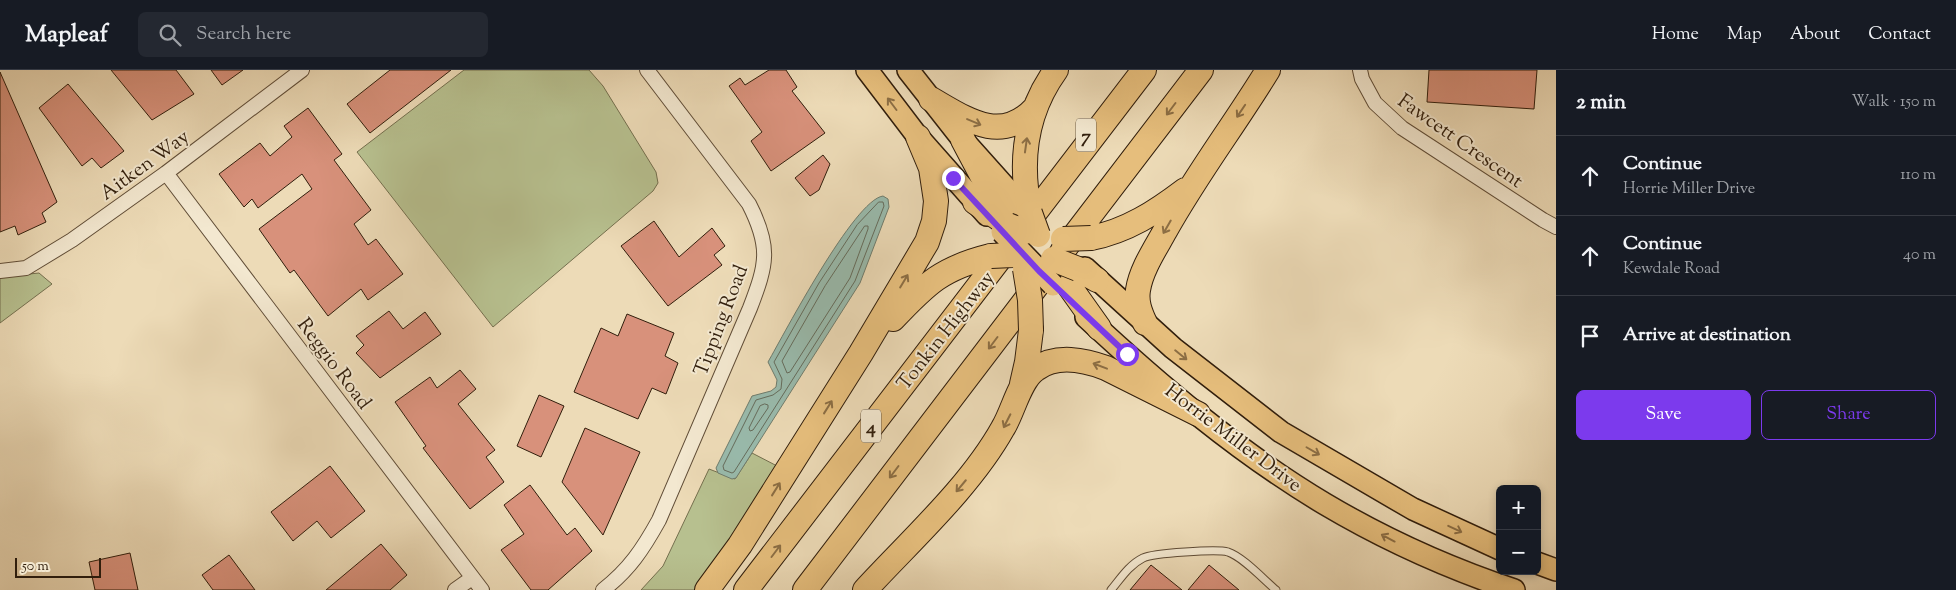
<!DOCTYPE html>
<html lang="en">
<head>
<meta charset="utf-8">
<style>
	body { margin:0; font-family:"Sorts Mill Goudy",serif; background:#242831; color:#f1f3f6 }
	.controls { position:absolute; right:15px; bottom:15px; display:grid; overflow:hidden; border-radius:8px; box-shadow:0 2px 8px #0003 }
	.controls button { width:45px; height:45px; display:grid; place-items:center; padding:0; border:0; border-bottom:1px solid #363941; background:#171b24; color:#f1f3f6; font:25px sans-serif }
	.scale { position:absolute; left:15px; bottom:12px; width:86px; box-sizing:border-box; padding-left:5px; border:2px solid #311e0c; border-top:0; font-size:14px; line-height:18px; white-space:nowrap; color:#311e0c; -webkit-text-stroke:4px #f3e8d0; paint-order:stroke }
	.stop { position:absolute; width:15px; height:15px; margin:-11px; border:4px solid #7c3aed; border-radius:50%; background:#fff }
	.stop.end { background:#7c3aed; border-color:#fff; box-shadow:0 1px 5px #0008 }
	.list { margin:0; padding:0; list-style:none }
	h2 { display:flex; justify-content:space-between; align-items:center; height:65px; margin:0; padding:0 20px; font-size:21px }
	h2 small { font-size:16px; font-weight:400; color:#9ea1a6 }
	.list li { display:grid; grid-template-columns:32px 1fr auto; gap:15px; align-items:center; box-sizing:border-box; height:80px; padding:0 20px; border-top:1px solid #363941 }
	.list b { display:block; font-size:19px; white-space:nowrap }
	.list p { margin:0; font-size:16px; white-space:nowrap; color:#9ea1a6 }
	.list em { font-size:16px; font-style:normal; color:#9ea1a6 }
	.actions { display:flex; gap:10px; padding:15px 20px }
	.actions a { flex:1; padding:11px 0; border:1px solid #7c3aed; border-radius:8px; text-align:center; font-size:18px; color:#7c3aed }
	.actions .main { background:#7c3aed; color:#fff }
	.icon { flex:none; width:28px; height:28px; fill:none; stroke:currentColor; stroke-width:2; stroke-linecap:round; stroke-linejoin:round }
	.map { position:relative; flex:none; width:1556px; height:520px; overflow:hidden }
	header { display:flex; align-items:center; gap:30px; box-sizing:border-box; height:70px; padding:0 25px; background:#171b24; border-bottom:1px solid #363941 }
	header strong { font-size:24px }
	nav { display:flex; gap:28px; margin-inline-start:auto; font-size:18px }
	.search { width:350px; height:45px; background:#242831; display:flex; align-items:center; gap:12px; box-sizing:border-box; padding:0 18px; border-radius:8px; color:#9ea1a6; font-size:19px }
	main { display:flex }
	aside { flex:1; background:#171b24 }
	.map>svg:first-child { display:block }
	.green { fill:#b7c08f; stroke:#746f4e }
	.water { fill:#99bbad; stroke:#6f7c6d }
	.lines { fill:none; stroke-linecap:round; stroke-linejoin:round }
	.shore { stroke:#656c5c; stroke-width:1 }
	.building { fill:#d8917b; stroke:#311e0c }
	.lane-casing { stroke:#604d37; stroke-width:9 }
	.street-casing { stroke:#604d37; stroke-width:16 }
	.primary-casing { stroke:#311e0c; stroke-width:24 }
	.highway-casing { stroke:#311e0c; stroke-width:26 }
	.lane { stroke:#f3e8d0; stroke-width:7 }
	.street { stroke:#f3e8d0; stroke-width:14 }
	.primary { stroke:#e6be7c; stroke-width:21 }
	.highway { stroke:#e6be7c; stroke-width:24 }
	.primary-bridge-casing { stroke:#311e0c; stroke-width:24; stroke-linecap:butt }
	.highway-bridge-casing { stroke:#311e0c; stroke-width:26; stroke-linecap:butt }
	.primary-bridge { stroke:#e6be7c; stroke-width:21 }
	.highway-bridge { stroke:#e6be7c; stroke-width:24 }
	.oneway { stroke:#8c6e44 }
	.route { stroke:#7c3aed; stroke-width:6 }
	.labels { text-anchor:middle; stroke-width:4; stroke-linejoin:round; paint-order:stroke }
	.shield { fill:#f3e8d0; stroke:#6b5b47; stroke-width:1 }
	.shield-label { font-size:19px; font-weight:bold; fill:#311e0c }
	.street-label { font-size:20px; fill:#311e0c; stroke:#f3e8d0 }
</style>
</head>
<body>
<header>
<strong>Mapleaf</strong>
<div class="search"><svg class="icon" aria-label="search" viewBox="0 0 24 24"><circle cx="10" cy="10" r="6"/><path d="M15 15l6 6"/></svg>Search here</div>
<nav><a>Home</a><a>Map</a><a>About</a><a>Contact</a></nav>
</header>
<main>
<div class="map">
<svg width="1556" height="520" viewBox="0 0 1556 520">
	<rect width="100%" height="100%" fill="#eddbb7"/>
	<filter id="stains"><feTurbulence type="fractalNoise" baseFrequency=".004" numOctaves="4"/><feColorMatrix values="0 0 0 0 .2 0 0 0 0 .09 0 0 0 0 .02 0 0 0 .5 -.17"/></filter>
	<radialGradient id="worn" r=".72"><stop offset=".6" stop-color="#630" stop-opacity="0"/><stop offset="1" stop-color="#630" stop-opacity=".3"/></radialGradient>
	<!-- green -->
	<path class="green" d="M464 0H589L603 16 656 102 658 113 653 121 493 257 357 82Z
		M39 203 52 214 0 253V207Z
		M752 383 779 397 697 520H641L663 496 709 399 735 409Z"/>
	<!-- water -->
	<path class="water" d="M883 126 888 129 889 137 860 213 736 408 732 409 718 403 716 398 752 326 771 321 776 317 777 310 768 292C784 264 854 130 883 126Z"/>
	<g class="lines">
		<!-- shore -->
		<path class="shore" d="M879 132H883L884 136 855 211 734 402 732 403 724 400 723 396 756 330 773 325 781 319 782 309 774 292 819 213 857 155Z
			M865 156H868V159L850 208 790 302 787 303 782 291 825 216Z
			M765 334 768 335V338L753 360 750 361 749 358 760 336Z"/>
	</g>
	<!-- building -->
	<path class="building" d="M111 0H176L194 24 152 50Z
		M211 0H243L222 15Z
		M390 0H451L370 63 347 34Z
		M769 0H786L797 17 792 21 825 63 771 101 751 71 762 62 729 16 740 8 745 15Z
		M1429 0H1537L1534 39 1427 32Z
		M0 2 57 132 42 143 46 152 18 165 15 156 0 162Z
		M68 14 124 81 101 98 92 88 82 96 39 38Z
		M308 38 342 84 334 90 371 140 354 154 368 175 376 169 403 204 368 230 361 219 328 246 294 200 290 203 259 159 312 119 302 104 258 138 252 129 244 137 219 104 260 73 270 86 292 67 284 56Z
		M823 85 830 94 819 120 810 126 795 108Z
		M654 151 679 187 712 158 725 176 714 185 722 195 668 236 621 176Z
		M389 241 403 259 425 242 441 264 380 308 356 283 364 275 356 266Z
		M627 244 674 263 665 286 678 293 666 324 652 318 638 349 574 322 601 258 618 266Z
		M460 300 476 319 458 334 495 380 486 387 504 412 470 439 423 378 426 376 395 332 430 307 437 318Z
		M539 325 564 336 541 387 517 376Z
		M585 358 640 382 603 465 562 412Z
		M330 396 365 441 331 468 317 451 293 471 271 442Z
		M530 415 567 465 575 458 592 481 548 520H531L501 480 524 464 504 435Z
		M381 474 407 505 390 520H326Z
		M130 483 138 520H95L89 492Z
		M229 485 255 520H213L202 505Z
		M1151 495 1182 520H1130Z
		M1209 495 1239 520H1188Z"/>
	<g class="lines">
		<!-- lane casing -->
		<g class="lane-casing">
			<path id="lane" d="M1111 520C1121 508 1129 495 1143 488 1153 483 1217 479 1228 482 1243 487 1263 509 1276 520"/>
		</g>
		<!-- street casing -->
		<g class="street-casing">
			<path id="street" d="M1360 0 1362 9 1375 33 1402 58 1543 150 1556 157
				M166 103 482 520
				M0 201 26 198 72 170 166 103 302 0
				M455 520 472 508
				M603 520C629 500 643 479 659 450L750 238C767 194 771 177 749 134L647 0"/>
		</g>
		<!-- primary casing -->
		<g class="primary-casing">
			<path id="primary" d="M867 0 918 67 987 145
				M908 0 963 70 1022 136
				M1085 198 1173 278 1281 362 1413 439 1500 479
				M1086 247C1159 315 1238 382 1325 434 1384 469 1448 498 1514 520
				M1537 493 1556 500"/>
		</g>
		<!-- highway casing -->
		<g class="highway-casing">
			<path id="highway" d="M931 29C966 49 1001 75 1035 38
				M963 70 1008 155
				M975 132 1007 154
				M1030 143C1019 92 1025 43 1056 0
				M1091 168C1127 161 1156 142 1185 120
				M1062 182 1201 0
				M1055 196 1099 258
				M1078 199 1097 210
				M893 249C927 213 942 198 991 186
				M1145 253C1140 242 1136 232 1138 220 1141 200 1155 179 1165 161 1196 105 1235 54 1268 0
				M1022 314 1027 292 1031 260
				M707 520 740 475 861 283 927 172 934 151 936 131 931 98 918 67
				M746 520 1144 0
				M805 520 1038 214
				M865 520C911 470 970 417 1003 358 1013 342 1020 309 1036 299 1056 284 1085 290 1106 298L1198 344"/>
		</g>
		<!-- lane -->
		<use href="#lane" class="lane"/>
		<!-- street -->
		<use href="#street" class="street"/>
		<!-- primary -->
		<use href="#primary" class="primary"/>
		<!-- highway -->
		<use href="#highway" class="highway"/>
		<!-- primary-bridge casing -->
		<g class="primary-bridge-casing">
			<path id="primary-bridge" d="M1002 162 1053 215"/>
		</g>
		<!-- highway-bridge casing -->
		<g class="highway-bridge-casing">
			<path id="highway-bridge" d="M1030 143 1038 165
				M1008 155 1025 162
				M1063 169 1091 168
				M991 186 1013 185
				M1053 189 1078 199
				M1025 199 1030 230 1031 260"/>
		</g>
		<!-- primary-bridge -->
		<use href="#primary-bridge" class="primary-bridge"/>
		<!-- highway-bridge -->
		<use href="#highway-bridge" class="highway-bridge"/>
	</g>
	<!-- one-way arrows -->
	<defs><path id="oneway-shaft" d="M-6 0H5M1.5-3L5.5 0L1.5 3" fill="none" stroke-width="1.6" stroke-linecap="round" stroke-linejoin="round" transform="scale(1.25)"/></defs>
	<g class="oneway">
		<use href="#oneway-shaft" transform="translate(892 34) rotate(-127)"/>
		<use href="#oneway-shaft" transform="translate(1171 39) rotate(127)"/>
		<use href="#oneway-shaft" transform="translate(1241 41) rotate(124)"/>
		<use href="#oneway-shaft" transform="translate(974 52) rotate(23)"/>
		<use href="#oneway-shaft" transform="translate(1026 75) rotate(-82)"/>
		<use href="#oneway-shaft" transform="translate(1167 157) rotate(120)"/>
		<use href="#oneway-shaft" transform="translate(904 211) rotate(-59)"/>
		<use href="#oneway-shaft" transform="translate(993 273) rotate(127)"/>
		<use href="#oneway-shaft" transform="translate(1181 285) rotate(39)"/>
		<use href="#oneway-shaft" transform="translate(1100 296) rotate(-159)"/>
		<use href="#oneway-shaft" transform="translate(828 337) rotate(-58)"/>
		<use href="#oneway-shaft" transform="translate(1007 351) rotate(117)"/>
		<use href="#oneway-shaft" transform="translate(1313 381) rotate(30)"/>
		<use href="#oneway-shaft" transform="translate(894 402) rotate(127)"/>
		<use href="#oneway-shaft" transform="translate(961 416) rotate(130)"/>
		<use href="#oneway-shaft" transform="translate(776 419) rotate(-58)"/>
		<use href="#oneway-shaft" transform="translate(1455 459) rotate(25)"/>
		<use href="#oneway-shaft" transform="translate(1388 468) rotate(-152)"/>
		<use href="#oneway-shaft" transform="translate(776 481) rotate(-53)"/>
	</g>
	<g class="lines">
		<!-- route -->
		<path class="route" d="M953 108 1039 201 1127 284"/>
	</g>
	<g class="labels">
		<!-- shield labels -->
		<g class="shield">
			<rect x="1076" y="48.5" width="20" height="33" rx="4"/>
			<rect x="861" y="339.5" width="20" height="33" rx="4"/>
		</g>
		<g class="shield-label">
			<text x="1086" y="72">7</text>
			<text x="871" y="363">4</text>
		</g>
		<!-- street labels -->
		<g class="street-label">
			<text transform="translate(1461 70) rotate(35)" y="7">Fawcett Crescent</text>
			<text transform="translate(144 94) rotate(-36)" y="7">Aitken Way</text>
			<text transform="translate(720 250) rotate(-69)" y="7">Tipping Road</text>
			<text transform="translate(945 260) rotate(-52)" y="7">Tonkin Highway</text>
			<text transform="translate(335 293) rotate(53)" y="7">Reggio Road</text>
			<text transform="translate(1234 367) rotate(37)" y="7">Horrie Miller Drive</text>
		</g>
	</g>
	<rect width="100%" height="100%" filter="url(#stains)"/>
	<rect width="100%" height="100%" fill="url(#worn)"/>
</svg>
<div class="controls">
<button>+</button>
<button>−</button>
</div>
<div class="scale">50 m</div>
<div class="stop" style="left:1127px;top:284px"></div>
<div class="stop end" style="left:953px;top:108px"></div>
</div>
<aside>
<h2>2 min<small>Walk · 150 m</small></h2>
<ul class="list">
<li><svg class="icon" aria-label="ahead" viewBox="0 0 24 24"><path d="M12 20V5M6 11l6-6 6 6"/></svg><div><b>Continue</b><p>Horrie Miller Drive</p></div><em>110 m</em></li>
<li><svg class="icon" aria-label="ahead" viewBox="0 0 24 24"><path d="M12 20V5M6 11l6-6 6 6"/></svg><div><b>Continue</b><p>Kewdale Road</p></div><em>40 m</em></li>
<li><svg class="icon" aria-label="arrive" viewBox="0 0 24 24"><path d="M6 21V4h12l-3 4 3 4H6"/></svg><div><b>Arrive at destination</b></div></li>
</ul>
<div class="actions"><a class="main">Save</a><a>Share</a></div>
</aside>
</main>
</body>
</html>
